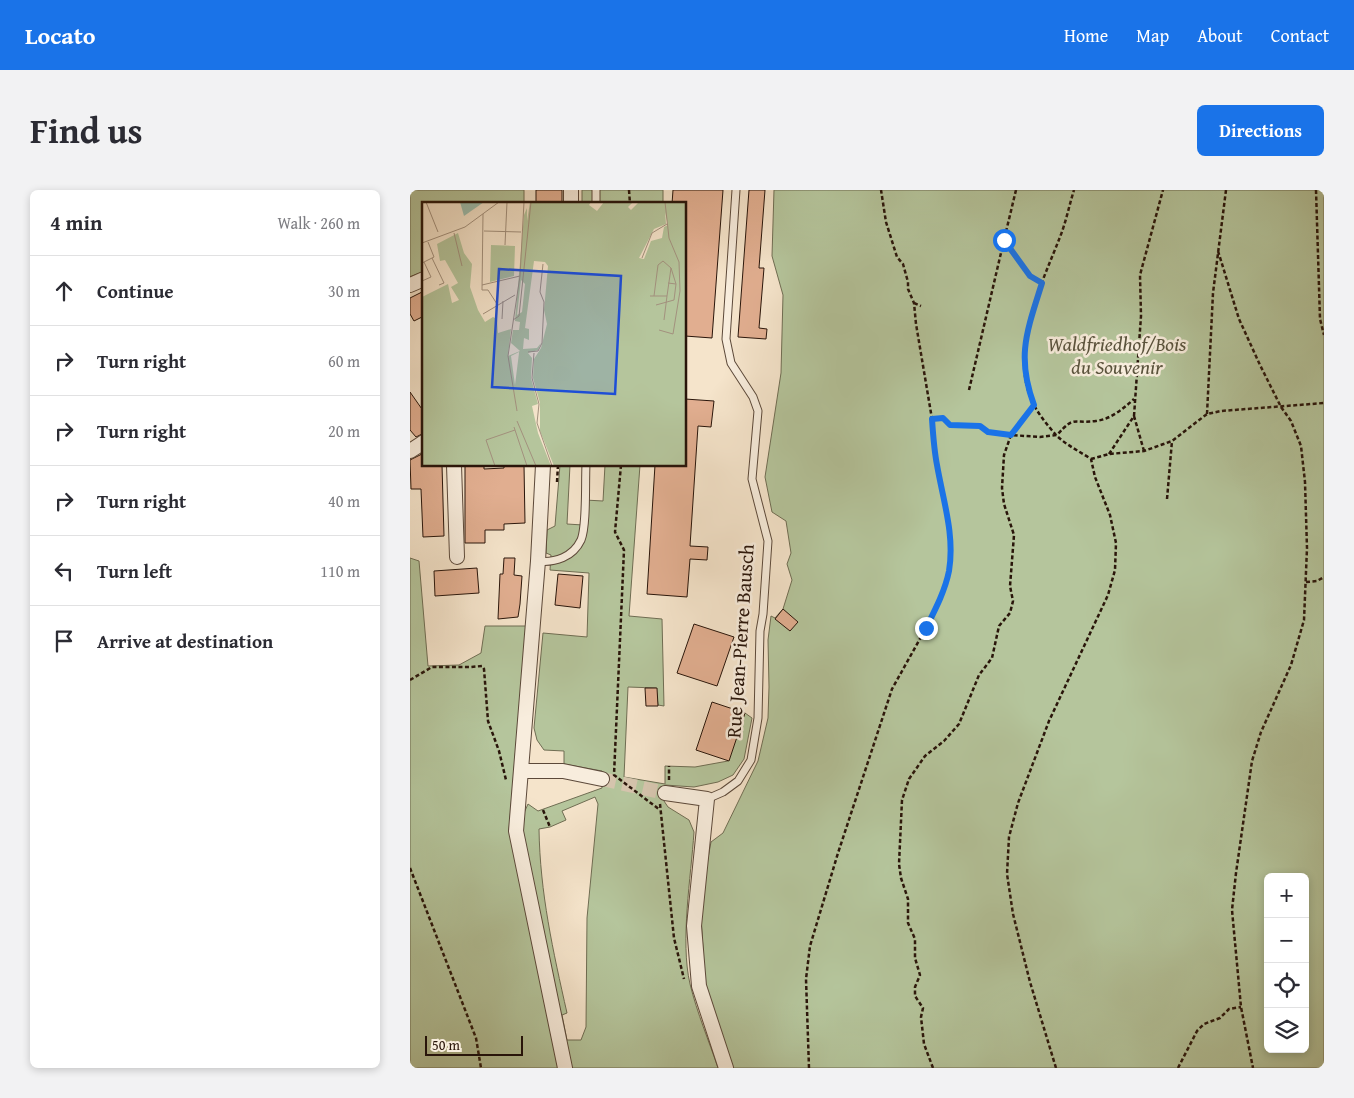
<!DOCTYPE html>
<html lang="en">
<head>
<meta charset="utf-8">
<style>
	body { margin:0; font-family:"Gentium Book Plus",serif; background:#f2f2f3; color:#2b2b33 }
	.controls { position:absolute; right:15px; bottom:15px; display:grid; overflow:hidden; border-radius:8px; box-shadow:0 2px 8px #0003 }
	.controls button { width:45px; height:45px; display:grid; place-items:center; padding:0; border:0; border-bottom:1px solid #e1e1e2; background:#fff; color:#2b2b33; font:25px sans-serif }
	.scale { position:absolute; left:15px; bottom:12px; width:98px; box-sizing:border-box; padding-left:5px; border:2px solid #29150a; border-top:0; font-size:14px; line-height:18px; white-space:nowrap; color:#29150a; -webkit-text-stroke:4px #f8eddd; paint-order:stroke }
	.stop { position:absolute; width:15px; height:15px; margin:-11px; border:4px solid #1a73e8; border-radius:50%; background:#fff }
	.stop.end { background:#1a73e8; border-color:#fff; box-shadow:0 1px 5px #0008 }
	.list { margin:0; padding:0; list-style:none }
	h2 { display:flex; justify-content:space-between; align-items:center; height:65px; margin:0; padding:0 20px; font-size:21px }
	h2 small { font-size:16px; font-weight:400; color:#7c7c81 }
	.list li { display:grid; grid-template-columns:32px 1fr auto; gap:15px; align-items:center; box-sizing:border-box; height:70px; padding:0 20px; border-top:1px solid #e1e1e2 }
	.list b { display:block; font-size:19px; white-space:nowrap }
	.list em { font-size:16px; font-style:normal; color:#7c7c81 }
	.icon { flex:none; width:28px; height:28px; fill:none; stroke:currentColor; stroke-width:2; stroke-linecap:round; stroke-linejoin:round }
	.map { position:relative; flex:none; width:914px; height:878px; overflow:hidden; border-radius:8px }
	header { display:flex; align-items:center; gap:30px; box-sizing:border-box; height:70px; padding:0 25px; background:#1a73e8; color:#fff }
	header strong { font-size:24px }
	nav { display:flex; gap:28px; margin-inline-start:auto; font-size:18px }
	.intro { display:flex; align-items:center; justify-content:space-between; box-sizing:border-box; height:120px; padding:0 30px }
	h1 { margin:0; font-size:35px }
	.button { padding:12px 22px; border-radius:8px; background:#1a73e8; color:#fff; font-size:18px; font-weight:700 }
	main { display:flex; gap:30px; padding:0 30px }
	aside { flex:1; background:#fff; border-radius:8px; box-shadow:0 2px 8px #0003 }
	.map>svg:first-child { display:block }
	.green { fill:#b5c59c; stroke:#6f6d53; fill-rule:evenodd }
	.building { fill:#e1ae90; stroke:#29150a }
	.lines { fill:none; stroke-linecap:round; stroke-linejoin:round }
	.minor-tunnel { stroke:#d6c5ae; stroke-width:14; stroke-dasharray:14 7; stroke-linecap:butt }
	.service-casing { stroke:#5c493a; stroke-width:9 }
	.minor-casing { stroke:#5c493a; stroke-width:16 }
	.path { stroke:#29150a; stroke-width:2.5; stroke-dasharray:4 2.5; stroke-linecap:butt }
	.service { stroke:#f8eddd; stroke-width:7 }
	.minor { stroke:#f8eddd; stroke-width:14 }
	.route { stroke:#1a73e8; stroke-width:6 }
	.labels { text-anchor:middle; stroke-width:5; stroke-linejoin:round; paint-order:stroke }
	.park-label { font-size:20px; font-style:italic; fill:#5a533d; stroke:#f8eddd }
	.street-label { font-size:20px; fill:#29150a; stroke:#f8eddd }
	.inset-road { fill:none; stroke:#a3917e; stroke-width:1 }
	.view { fill:#1d4ed8; fill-opacity:0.15; stroke:#1d4ed8; stroke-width:2.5 }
	.inset-edge { fill:none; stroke:#29150a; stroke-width:2.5 }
</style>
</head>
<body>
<header>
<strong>Locato</strong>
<nav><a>Home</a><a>Map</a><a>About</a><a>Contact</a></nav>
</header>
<div class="intro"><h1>Find us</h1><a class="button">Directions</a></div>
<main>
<aside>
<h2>4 min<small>Walk · 260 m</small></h2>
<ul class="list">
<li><svg class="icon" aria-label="ahead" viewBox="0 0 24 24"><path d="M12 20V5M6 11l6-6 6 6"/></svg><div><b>Continue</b></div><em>30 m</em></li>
<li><svg class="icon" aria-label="right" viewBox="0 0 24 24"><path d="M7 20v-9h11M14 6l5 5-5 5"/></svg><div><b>Turn right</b></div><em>60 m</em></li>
<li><svg class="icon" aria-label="right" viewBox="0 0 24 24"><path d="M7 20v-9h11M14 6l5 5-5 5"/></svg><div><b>Turn right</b></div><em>20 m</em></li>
<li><svg class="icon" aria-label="right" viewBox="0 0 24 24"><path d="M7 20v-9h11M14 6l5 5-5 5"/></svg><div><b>Turn right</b></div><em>40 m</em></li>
<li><svg class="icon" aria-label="left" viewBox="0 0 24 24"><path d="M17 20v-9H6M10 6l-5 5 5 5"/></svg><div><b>Turn left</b></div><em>110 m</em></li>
<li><svg class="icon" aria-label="arrive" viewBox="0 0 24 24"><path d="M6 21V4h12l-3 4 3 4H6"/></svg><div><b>Arrive at destination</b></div></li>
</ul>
</aside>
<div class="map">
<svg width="914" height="878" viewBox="0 0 914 878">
	<rect width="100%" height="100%" fill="#f5e4cb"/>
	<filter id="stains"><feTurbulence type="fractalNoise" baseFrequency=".004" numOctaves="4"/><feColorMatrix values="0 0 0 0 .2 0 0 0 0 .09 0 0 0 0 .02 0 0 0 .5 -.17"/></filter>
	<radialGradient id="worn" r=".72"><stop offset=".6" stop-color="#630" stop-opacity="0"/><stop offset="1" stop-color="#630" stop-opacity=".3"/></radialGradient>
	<!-- green -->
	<path class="green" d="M0 0H114V14H14V81L0 87Z
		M172 0H253V14H172Z
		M364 0H914V878H323L295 794 291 726 294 690 301 652 313 643 348 571 358 528 359 497 358 450 361 426 365 428 373 419 382 390 377 374 381 363 376 331 362 322 355 287 371 183 373 105 362 66ZM858 687H895V859H858Z
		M150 275H160L157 334 173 335 175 310 193 311 195 275H230L219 426 252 429 254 516 248 515 246 498 218 497 214 587 255 594V576L285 577 318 571 335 523 342 528 334 569 323 585 308 592 284 597 255 595 254 611 258 617 279 630 284 642C281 687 270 751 280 794 287 823 299 851 308 878H0V368L9 371 18 476 49 475 71 463 75 436H116L99 641H106L118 614 128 621 192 598V581L154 574V561L134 560 127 550 124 538 133 443 177 447 179 383 140 380 141 365 136 363 137 340 145 336ZM185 607 188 614 177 728 176 837 171 850H157L152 825 157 823C143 761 130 703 129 639L140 637 156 630 152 621Z"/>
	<!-- building -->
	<path class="building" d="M126 0H152V14H126Z
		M263 0H313L302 148 275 146V14H262Z
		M339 0H355L349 78H354L349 138 357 139 356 149 328 147Z
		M14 101V126L4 131 0 124V108Z
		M0 202 14 222V243L6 247 0 240Z
		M275 209 304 211 301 237 288 236 280 356 298 357 297 370 280 369 277 407 237 404 245 275H275Z
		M14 263V275H32L34 346 13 347 11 299H1L0 270Z
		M55 275H74V279L94 278V275H114L115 333 94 334V340H75V353H55Z
		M94 368H105L104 385 112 386 110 414 108 427 88 429 90 384H93Z
		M67 378 69 403 25 406 24 381Z
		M148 384 173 386 170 418 145 415Z
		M373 419 388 432 380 441 365 429Z
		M284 434 324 447 307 496 267 483Z
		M235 498H247L248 516H236Z
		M302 512 335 523 319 571 286 560Z"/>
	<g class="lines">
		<!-- minor-tunnel -->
		<path class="minor-tunnel" d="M192 589 255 603"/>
		<!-- service casing -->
		<g class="service-casing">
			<path id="service" d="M186 0V14
				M128 371C145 373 163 367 171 350 177 336 175 292 176 275
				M297 609 313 602 328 591 341 570 348 528 350 441 353 424 358 351 342 289 348 221 343 207 321 173 316 149 326 0"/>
		</g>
		<!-- minor casing -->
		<g class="minor-casing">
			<path id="minor" d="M161 14V0
				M0 95 14 89
				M0 261 14 252
				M44 275 47 367
				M133 275 128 371 106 641 155 878
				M111 581H153L192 589
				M255 603 297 609 284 736 289 796 316 878"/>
		</g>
		<!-- path -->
		<path class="path" d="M219 0 220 14
			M606 0 594 50 620 86 632 93
			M906 0 910 129 914 145
			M808 61 829 129 850 175 871 217 881 231 891 256 895 292 897 358 894 430 881 475 851 542 842 571 826 683 822 720 831 817 843 878
			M504 113 511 116
			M559 200 594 50
			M797 224 803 103 816 0
			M724 226 734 261
			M522 229 533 228 540 235 570 236 578 242 601 245 623 216
			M699 264 724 226 731 126 730 85 753 0
			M681 269 699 264 734 261 762 251 797 224 811 221 914 213
			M211 275 205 342 214 360 204 585 250 620
			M147 292 148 275
			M757 309 762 251
			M896 392 907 391 914 387
			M0 490 22 477H61L72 476 74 479 78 531 89 561 96 590
			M259 590V576
			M250 614 264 748 274 789
			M133 620 140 637
			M0 678 66 848 71 878
			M399 878 396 789 400 756 428 663 482 499 516 438 531 406 539 381 540 350 538 328 527 274 522 229 506 134 504 113 498 99V92L493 74 487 67 476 32 471 0
			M523 878 514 854 511 827 513 818 505 806V797L510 785 505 768V749L498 733V709L491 688 489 674 492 610 499 589 515 566 534 551 549 534 569 485 582 468 589 436 600 423 603 411 600 396 604 345 594 314 592 298 594 265 601 245 630 247 647 245C665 225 662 234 686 231 701 229 713 219 724 209
			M646 878 620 792 603 724 597 684 599 647 608 613 639 531 698 405 705 380 706 353 700 325 685 287 681 269C669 261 656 255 646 245 639 237 629 225 624 215 597 163 631 96 650 47 656 32 659 16 664 0
			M768 878 787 841 794 834 810 828 819 819 831 817"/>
		<!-- service -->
		<use href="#service" class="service"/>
		<!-- minor -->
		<use href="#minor" class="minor"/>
	</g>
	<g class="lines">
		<!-- route -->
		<path class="route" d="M516 438C525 420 535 401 539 381 545 345 533 310 527 275 524 260 523 244 522 229L533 228 540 235 570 236 578 242 601 245 624 215C606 166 617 141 632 93L620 86 594 50"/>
	</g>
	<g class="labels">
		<!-- park labels -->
		<g class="park-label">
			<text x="707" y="161">Waldfriedhof/Bois<tspan x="707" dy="23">du Souvenir</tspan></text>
		</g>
		<!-- street labels -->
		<g class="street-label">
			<text transform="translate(330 451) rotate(-86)" y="7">Rue Jean-Pierre Bausch</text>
		</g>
	</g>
	<!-- overview -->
	<g transform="translate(12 12)">
		<rect width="264" height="264" fill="#f5e4cb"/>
		<path d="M108 0H169L167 3 175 9 182 0H211L206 5 209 8 217 0H264V264H132L118 229V201L111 176 112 157 119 146 125 122 122 108 126 64 123 60 112 59 103 126 107 127V138L102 136 101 147 115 146 119 141 116 148 106 151 110 156 109 176 116 202 110 204 116 231 129 264H0V95L26 82 30 101 37 98 29 85 36 81 23 58 18 59 15 42 36 31 42 51 50 62 48 85 56 108 63 120 71 115 75 117 76 131 89 127 86 154 98 149 89 141 91 128H97L98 120 93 119 102 13 105 6V19ZM243 10 246 23 242 25 240 36 229 39 222 57 217 56 232 27 244 22ZM99 78 103 82 100 110 95 113ZM97 150V151L93 183 89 154ZM69 43 93 44 92 74 68 80Z" fill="#b5c59c" fill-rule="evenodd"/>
		<path d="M38 0H62L42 14Z" fill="#9dbfb0"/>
		<path class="inset-road" d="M4 0 16 30M61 12 60 88H66M62 29 99 30M32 31 40 64M0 41 43 25 77 0M83 43 85 0M10 56 22 81 17 83M220 56 230 31 245 22M0 61 12 55 6 40M249 66 254 82M0 79 9 75 2 60M60 83 98 74M66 88 75 102M228 94H245L249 66 241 59 236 63 232 94M234 103 252 98 254 82 246 81M61 112 93 93M80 117 81 99M91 118 97 114 109 0M242 118 245 94M237 128 251 132 258 89 257 60 247 36 243 0M106 150 116 149 120 141 122 100 118 90 121 62M112 151 110 176 117 202 115 221 130 264M95 209 86 154 98 74 102 0M95 219 114 264M92 225 105 264M73 264 64 238 93 228"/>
		<path class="view" d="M77 67 199 74 193 192 70 185Z"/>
		<rect width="264" height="264" class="inset-edge"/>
	</g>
	<rect width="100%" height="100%" filter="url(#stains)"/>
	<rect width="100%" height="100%" fill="url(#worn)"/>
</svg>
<div class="controls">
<button>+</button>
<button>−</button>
<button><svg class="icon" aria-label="locate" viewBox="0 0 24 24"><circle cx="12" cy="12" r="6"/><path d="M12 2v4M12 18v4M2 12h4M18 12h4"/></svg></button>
<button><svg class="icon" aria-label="layers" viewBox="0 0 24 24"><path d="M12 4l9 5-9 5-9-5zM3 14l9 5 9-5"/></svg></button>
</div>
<div class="scale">50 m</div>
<div class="stop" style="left:594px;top:50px"></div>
<div class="stop end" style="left:516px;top:438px"></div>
</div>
</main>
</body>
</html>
